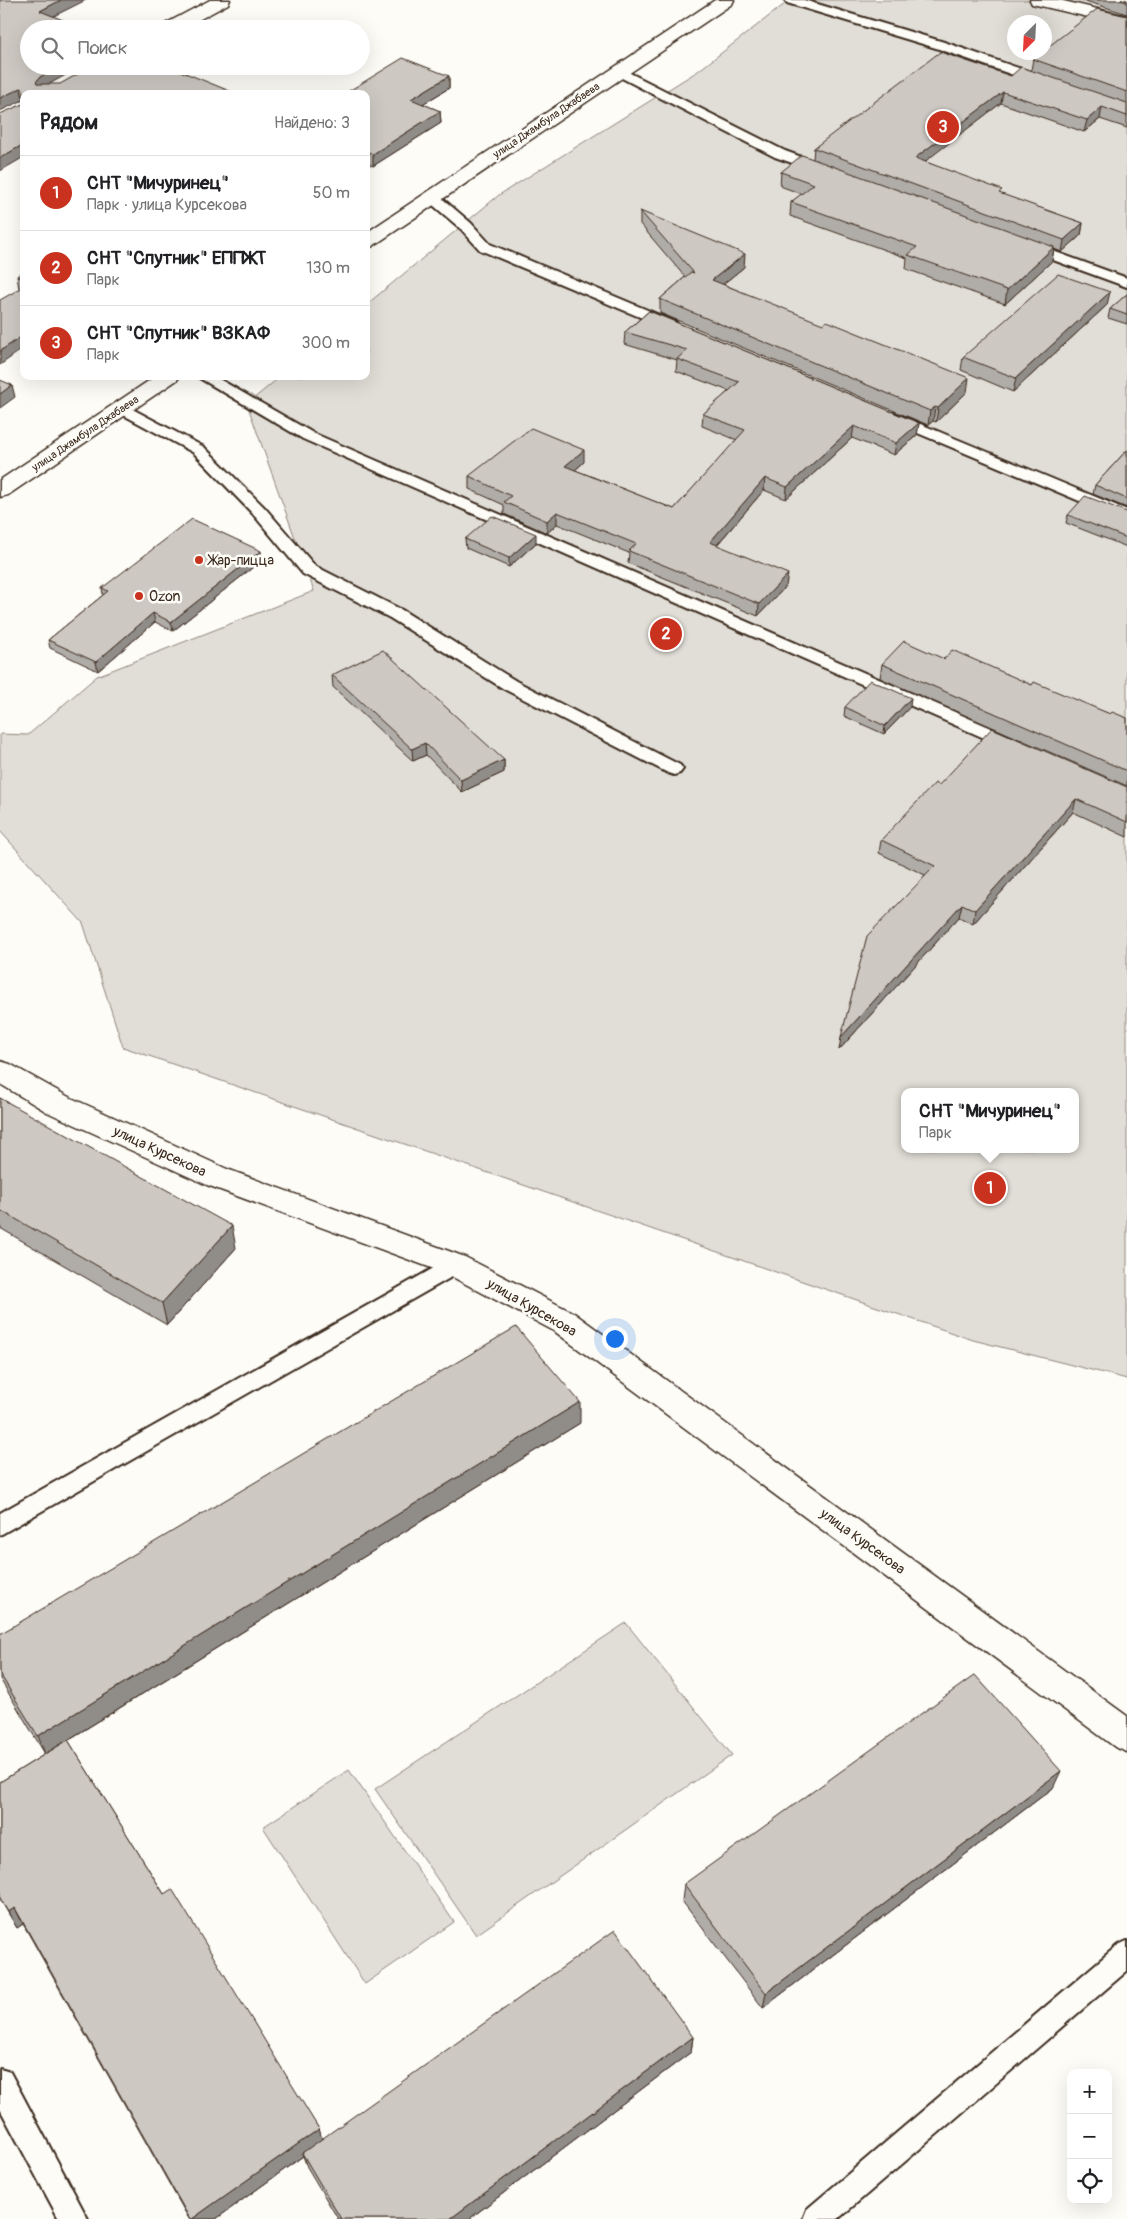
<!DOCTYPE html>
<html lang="ru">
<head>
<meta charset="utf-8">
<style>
	body { margin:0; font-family:Pangolin,sans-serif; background:#f2f2f2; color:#202124 }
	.controls { position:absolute; right:15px; bottom:15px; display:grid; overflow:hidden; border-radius:10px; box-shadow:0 5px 20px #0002 }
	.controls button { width:45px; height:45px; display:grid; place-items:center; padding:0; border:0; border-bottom:1px solid #e0e0e0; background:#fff; color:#202124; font:25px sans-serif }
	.compass { position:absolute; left:1007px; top:15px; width:45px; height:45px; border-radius:50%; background:#fff; box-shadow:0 5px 20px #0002; rotate:204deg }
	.you { position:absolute; left:614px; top:1338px; width:18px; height:18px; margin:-12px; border:4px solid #fff; border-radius:50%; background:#1a73e8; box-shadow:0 0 0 8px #1a73e833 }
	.badge { display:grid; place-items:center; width:32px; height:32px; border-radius:50%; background:#c8321e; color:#fff; font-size:16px; font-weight:700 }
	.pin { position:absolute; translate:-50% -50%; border:2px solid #fff; box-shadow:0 1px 5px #0006 }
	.popup { position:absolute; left:901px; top:1088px; width:178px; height:65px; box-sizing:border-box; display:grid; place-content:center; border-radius:10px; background:#fff; filter:drop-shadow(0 1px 4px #0005); font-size:16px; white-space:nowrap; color:#757577 }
	.popup b { font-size:19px; color:#202124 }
	.popup::after { content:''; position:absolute; left:50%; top:100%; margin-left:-10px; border:10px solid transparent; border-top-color:#fff }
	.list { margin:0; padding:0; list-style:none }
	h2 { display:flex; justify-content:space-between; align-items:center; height:65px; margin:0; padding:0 20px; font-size:21px }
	h2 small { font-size:16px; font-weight:400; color:#757577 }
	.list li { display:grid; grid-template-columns:32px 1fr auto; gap:15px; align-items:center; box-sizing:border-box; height:75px; padding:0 20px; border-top:1px solid #e0e0e0 }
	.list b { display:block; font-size:19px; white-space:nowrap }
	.list p { margin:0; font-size:16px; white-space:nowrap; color:#757577 }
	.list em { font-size:16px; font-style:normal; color:#757577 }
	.icon { flex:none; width:28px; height:28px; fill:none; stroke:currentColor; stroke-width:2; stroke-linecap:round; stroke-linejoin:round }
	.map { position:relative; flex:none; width:1127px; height:2219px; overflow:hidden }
	.search { position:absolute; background:#fff; box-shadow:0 5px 20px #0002; left:20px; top:20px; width:350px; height:55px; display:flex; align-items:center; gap:12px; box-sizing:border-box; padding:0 18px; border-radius:28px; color:#757577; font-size:19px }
	.panel { position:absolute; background:#fff; box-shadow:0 5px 20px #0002; left:20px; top:90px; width:350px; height:290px; border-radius:10px }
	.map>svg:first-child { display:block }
	.green { fill:#e1ded7; stroke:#8e847a; fill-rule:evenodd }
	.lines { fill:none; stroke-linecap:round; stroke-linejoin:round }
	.lane-casing { stroke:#3b2a1e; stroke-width:4 }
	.street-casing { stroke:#3b2a1e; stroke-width:3 }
	.secondary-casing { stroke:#3b2a1e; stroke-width:3 }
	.lane { fill:#fdfcf7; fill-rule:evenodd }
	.street { fill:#fdfcf7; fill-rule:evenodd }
	.secondary { fill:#fdfcf7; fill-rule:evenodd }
	.wall { fill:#b0aca7; stroke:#3b2a1e }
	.shaded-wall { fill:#908c88; stroke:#3b2a1e }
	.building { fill:#cdc8c2; stroke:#3b2a1e }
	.poi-dot { fill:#c8321e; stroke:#fdfcf7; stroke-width:2 }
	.labels { text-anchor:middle; stroke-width:5; stroke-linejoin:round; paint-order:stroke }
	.far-street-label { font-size:11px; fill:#3b2a1e; stroke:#fdfcf7 }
	.poi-label { font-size:14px; fill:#3b2a1e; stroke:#fdfcf7; text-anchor:start }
	.street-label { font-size:14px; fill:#3b2a1e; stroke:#fdfcf7 }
</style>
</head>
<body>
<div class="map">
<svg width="1127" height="2219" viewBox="0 0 1127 2219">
	<rect width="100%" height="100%" fill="#fdfcf7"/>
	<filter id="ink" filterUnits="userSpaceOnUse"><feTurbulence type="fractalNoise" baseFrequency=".02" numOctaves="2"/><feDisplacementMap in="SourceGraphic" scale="10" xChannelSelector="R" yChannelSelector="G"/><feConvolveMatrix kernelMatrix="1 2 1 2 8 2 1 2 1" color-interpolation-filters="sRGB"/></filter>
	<g filter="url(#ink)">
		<!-- green -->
		<path class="green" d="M790 0H1127V1379L973 1340 123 1047 83 923 0 831V734L28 735 97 676 314 591 247 404 281 376H366V305L499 195 698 71ZM1014 22H1044V52H1014ZM905 1092H1075V1149H905Z
			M626 1623 732 1755 476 1935 375 1789Z
			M349 1770 454 1922 365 1984 263 1827Z"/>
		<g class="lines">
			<!-- lane casing -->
			<g class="lane-casing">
				<path id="lane" d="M785 0H804L944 42 1044 77 1046 80 1040 84 1036 83 936 48 787 3Z
					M618 67 785 151 826 166 828 169 821 173 775 157 614 74 612 71Z
					M432 193 437 194 471 223 490 244 676 322 678 325 676 328H666L480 250 461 229 427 200 425 197Z
					M1028 242 1127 278V287L1023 249 1021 246Z
					M196 376H214L313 433 1019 740 1022 744 1019 748 1013 750 1007 748 303 439Z
					M121 403 204 447 265 508 315 566 402 610 516 681 680 765 683 769 680 773 674 775 668 773 504 689 390 618 303 574 253 514 194 453 116 411 113 408 116 405Z
					M894 413 1127 510V521L889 421 886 418 889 415Z
					M455 1256 462 1259 466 1265 462 1271 0 1535V1513Z
					M1127 1941V1971L838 2219H803L807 2209 1118 1945Z
					M0 2069 10 2072 88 2219H59L0 2109Z"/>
			</g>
			<!-- street casing -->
			<g class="street-casing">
				<path id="street" d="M210 0H230L228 4 182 29H161L163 25Z
					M1030 0H1059L1127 16V26L1032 4Z
					M0 1061 10 1064 67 1096 227 1169 465 1257 574 1313 1127 1716V1752L1115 1747 554 1331 445 1273 207 1185 47 1112 0 1084Z"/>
			</g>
			<!-- secondary casing -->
			<g class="secondary-casing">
				<path id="secondary" d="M715 0H734L732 4 373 246 366 248V233Z
					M156 376H180L177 380 8 495 0 497V480Z"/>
			</g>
			<!-- lane -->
			<use href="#lane" class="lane"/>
			<!-- street -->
			<use href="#street" class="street"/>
			<!-- secondary -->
			<use href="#secondary" class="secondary"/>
		</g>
		<!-- wall -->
		<path class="wall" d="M1082 0H1127V14Z
			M1127 16V128L1100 119 1084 132 1001 103 924 161 1002 195 1083 223 1081 235 1062 252 1054 249 1052 261 1005 304 906 269 907 258 790 216 791 202 802 194 780 186 781 172 813 159 814 148 1011 76 1031 70 1033 59Z
			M449 76V88L423 104 440 111 441 123 373 166 366 163V94Z
			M640 211 744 267 723 284 967 392 936 422 933 421 928 425 660 313V299L685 277 640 224Z
			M24 270V348L19 289 17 276Z
			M1127 294V324L1108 318 1110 309Z
			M1107 305 1013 392 961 370 963 357Z
			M649 311 919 423 917 435 894 455 852 438 786 499 764 490 717 545 786 586 758 616 628 563 629 553 557 524 547 533 504 514V505L469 489V476L584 462 575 470 674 509 737 440 702 426 703 414 729 391 676 371 677 360 624 344 625 332Z
			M1127 450V508L1093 494 1095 485Z
			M1127 512V547L1066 523 1068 515Z
			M465 539 536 543 509 567 466 548Z
			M262 560 173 631 155 622 98 671 50 648 48 640 103 595 102 588Z
			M944 659 1032 685 1110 714 1127 718V786L880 678 882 664Z
			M332 675 504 760V772L462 792 426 755 413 761 333 687Z
			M845 707H910L884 734 844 716Z
			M939 785 1127 787V837L1073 812 973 924 959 917 839 1050 925 875 879 853 881 840Z
			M0 1098 236 1248 167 1325 0 1228Z
			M580 1423 68 1740 164 1894 319 2129 322 2140 693 2037 691 2052 469 2219H338L307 2167 303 2156 216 2219H189L23 1924 17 1928 0 1899V1782L45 1754 0 1679V1634Z
			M1053 1788 763 2008 682 1901 684 1884Z"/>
		<!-- shaded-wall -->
		<path class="shaded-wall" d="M61 0H86L42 22 40 11Z
			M58 66H82L42 88 36 82 40 77Z
			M176 66H178L180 77 173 68Z
			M449 76V88L411 111V99Z
			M21 88 23 100 0 111V98Z
			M1003 92 1001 103 914 170 915 158Z
			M1102 107 1100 119 1084 132 1087 120Z
			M440 111 441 123 373 166V154Z
			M24 144V157L0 171V158Z
			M1083 223 1081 235 1062 252 1064 240Z
			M1054 247 1052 261 1005 304 1007 290Z
			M745 254 744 267 711 294 712 280Z
			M1110 292 1107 305 1013 392 1016 378Z
			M24 335V348L0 365V351Z
			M969 378 967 392 936 422 938 408Z
			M12 385 15 397 0 408V394Z
			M935 407 933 421 928 425 930 411Z
			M919 423 917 435 894 455 896 443Z
			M854 426 852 438 786 499 787 487Z
			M584 450V462L565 479V466Z
			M765 478 764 490 709 554 710 542Z
			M557 512V524L547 533V521Z
			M536 534V543L509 567V558Z
			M261 551 262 560 173 631 171 622Z
			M788 574 786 586 758 616 759 604Z
			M153 613 155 622 98 671 96 662Z
			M911 698 910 707 884 734 885 726Z
			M425 743 426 755 413 761 412 749Z
			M504 760V772L462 792 461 780Z
			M1076 799 1073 812 973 924 975 910Z
			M962 904 959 917 839 1050 841 1037Z
			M232 1226 236 1248 167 1325 162 1303Z
			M580 1402V1423L45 1754 38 1736Z
			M1061 1771 1053 1788 763 2008 766 1993Z
			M15 1908 23 1924 17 1928 8 1912Z
			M693 2037 691 2052 469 2219H450Z
			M319 2129 323 2142 302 2153 303 2156 216 2219H192Z"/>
		<!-- building -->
		<path class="building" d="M0 0H61L40 11 86 29H29V66H58L40 77 36 82 38 84H60L92 66H176L173 68 237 94H24V144L0 158V114L23 104V89L21 88 0 98Z
			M1120 0H1127V2Z
			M1097 9 1127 16V92L1033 59 1041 52H1044V50Z
			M940 52 1011 76 1021 67 1127 103V116L1102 107 1087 120 1003 92 915 158 1002 190 999 193 1083 223 1064 240 814 148Z
			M403 58 449 76 411 99 440 111 373 154 366 151V94H344Z
			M802 155 1054 247 1007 290 908 255 917 247 791 202 814 184 781 172Z
			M640 211 745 254 712 280 823 324 827 321 969 378 938 408 935 407 930 411 660 299 691 272 694 273Z
			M24 270V279L17 276Z
			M1058 274 1110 292 1016 378 963 357Z
			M23 287H24V335L0 351V300Z
			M1127 294V315L1110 309Z
			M649 311 919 423 896 443 854 426 787 487 765 478 710 542 788 574 759 604 629 551 636 544 557 512 547 521 504 502 511 496 469 476 531 428 584 450 565 466 674 509 745 430 703 414 739 382 677 359 687 350 625 332Z
			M0 380 12 385 0 394Z
			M1127 450V499L1095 485Z
			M1085 496 1127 512V538L1068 515Z
			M492 516 536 534 509 558 465 539Z
			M192 519 261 551 171 622 153 613 96 662 48 640 108 591 102 588Z
			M904 641 944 659 952 650 1032 685 1034 682 1110 714 1112 712 1127 718V771L882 664Z
			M383 650 504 760 461 780 425 743 412 749 332 675Z
			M870 680 911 698 885 726 845 707Z
			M992 728 1127 787V822L1076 799 975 910 962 904 841 1037 867 936 935 866 881 840 935 783 939 785Z
			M0 1098 232 1226 162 1303 0 1210Z
			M516 1327 580 1402 38 1736 0 1674V1634Z
			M975 1675 1061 1771 766 1993 684 1884Z
			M68 1740 164 1894 172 1889 319 2129 192 2219H190L15 1908 8 1912 0 1898V1782Z
			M615 1930 693 2037 450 2219H341L302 2153Z"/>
	</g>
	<!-- markers -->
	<g class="poi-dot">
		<circle cx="199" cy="560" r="5"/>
		<circle cx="139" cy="596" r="5"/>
	</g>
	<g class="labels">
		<!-- far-street labels -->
		<g class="far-street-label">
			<text transform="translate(546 120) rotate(-34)" y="4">улица Джамбула Джабаева</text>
			<text transform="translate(85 433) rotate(-34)" y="4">улица Джамбула Джабаева</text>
		</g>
		<!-- poi labels -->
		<g class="poi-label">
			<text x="209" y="565">Жар-пицца</text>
			<text x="149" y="601">Ozon</text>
		</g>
		<!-- street labels -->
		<g class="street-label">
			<text transform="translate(160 1151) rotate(25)" y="5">улица Курсекова</text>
			<text transform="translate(532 1307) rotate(30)" y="5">улица Курсекова</text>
			<text transform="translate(863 1541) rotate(36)" y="5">улица Курсекова</text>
		</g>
	</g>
</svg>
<div class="controls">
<button>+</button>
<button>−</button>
<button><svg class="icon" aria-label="locate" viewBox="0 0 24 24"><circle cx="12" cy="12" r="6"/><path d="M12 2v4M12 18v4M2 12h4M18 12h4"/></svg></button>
</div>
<svg class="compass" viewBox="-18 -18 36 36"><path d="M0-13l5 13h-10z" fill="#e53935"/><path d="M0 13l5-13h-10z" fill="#757577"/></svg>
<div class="you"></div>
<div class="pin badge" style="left:990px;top:1188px">1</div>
<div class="popup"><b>СНТ &quot;Мичуринец&quot;</b>Парк</div>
<div class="pin badge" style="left:666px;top:634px">2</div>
<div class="pin badge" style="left:943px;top:127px">3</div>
<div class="search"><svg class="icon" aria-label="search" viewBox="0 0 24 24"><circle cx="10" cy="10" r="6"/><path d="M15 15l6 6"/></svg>Поиск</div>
<section class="panel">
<h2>Рядом<small>Найдено: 3</small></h2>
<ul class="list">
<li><span class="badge">1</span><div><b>СНТ &quot;Мичуринец&quot;</b><p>Парк · улица Курсекова</p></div><em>50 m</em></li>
<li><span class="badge">2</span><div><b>СНТ &quot;Спутник&quot; ЕППЖТ</b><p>Парк</p></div><em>130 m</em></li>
<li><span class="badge">3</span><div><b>СНТ &quot;Спутник&quot; ВЗКАФ</b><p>Парк</p></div><em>300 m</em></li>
</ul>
</section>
</div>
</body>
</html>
